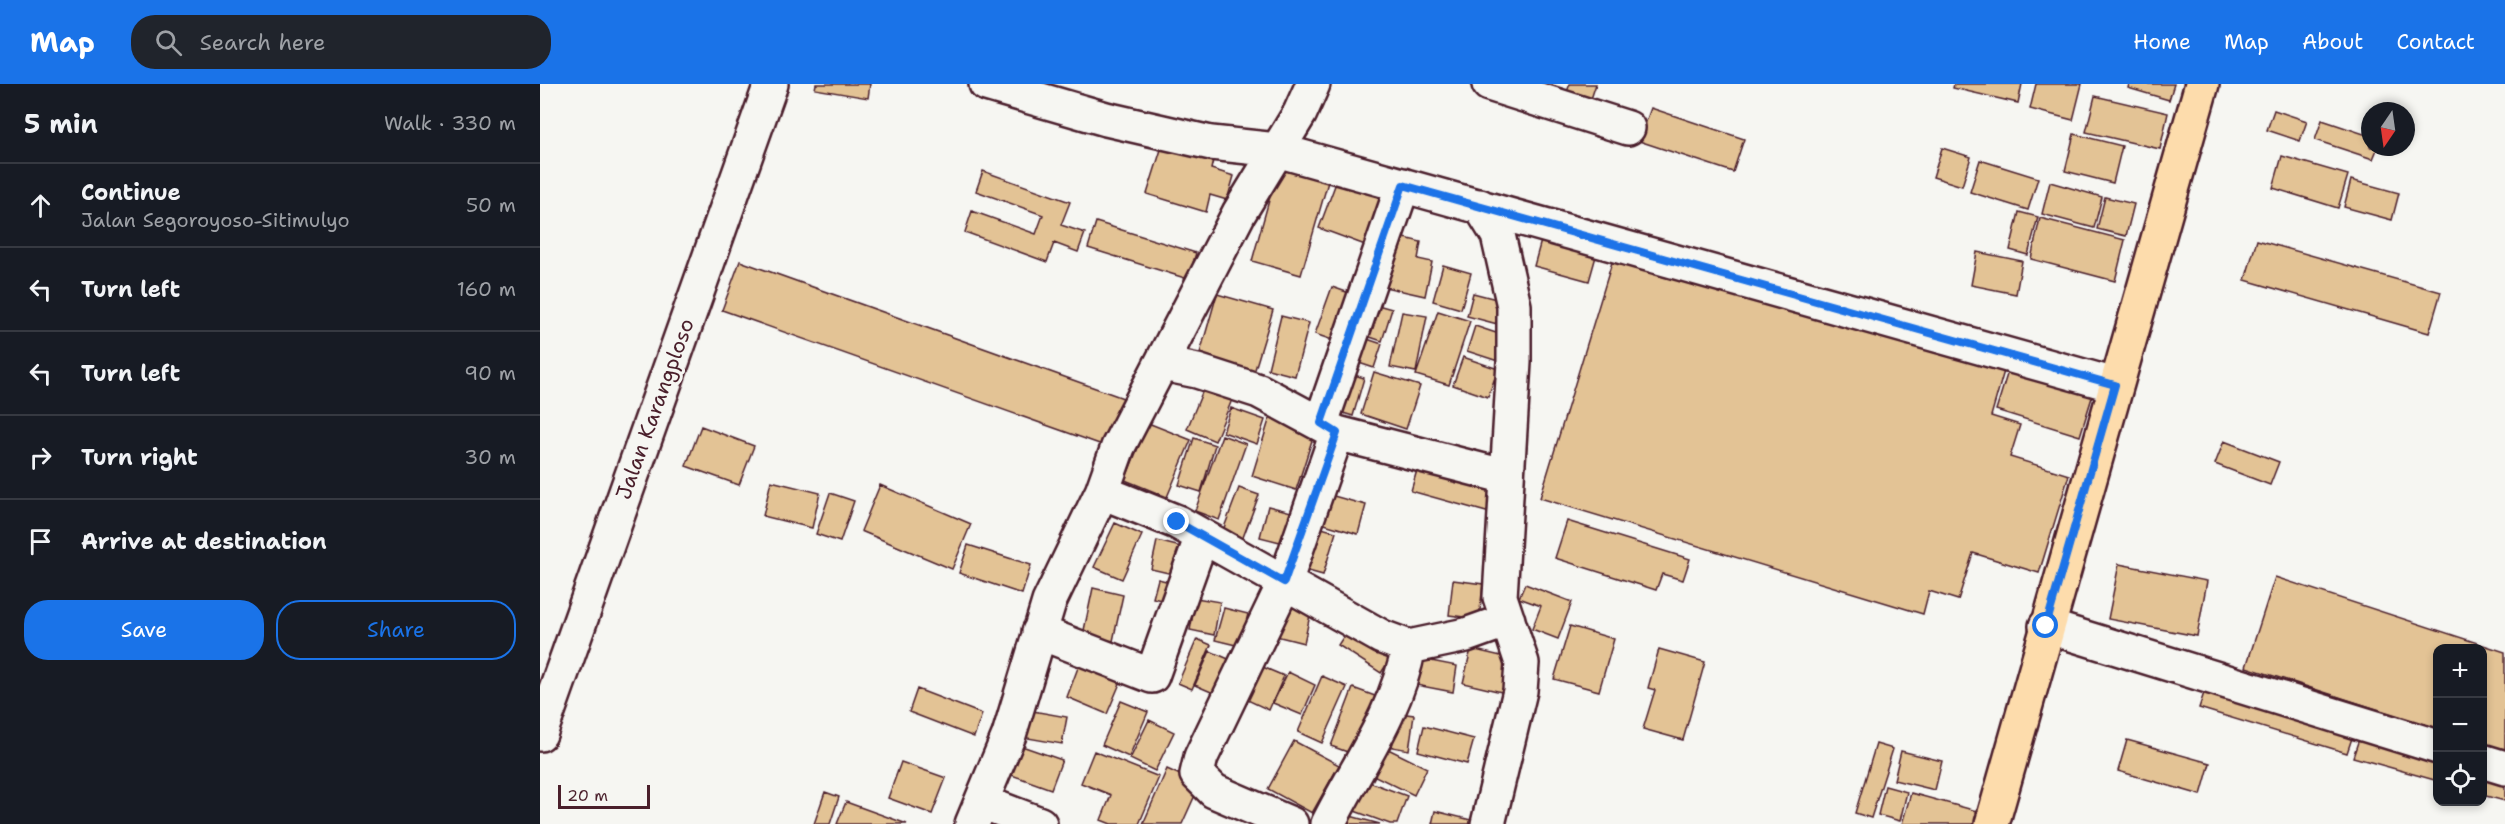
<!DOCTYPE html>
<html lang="en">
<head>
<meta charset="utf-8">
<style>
	body { margin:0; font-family:"Shantell Sans",sans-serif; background:#20242c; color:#f1f3f6 }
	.controls { position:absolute; right:18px; bottom:18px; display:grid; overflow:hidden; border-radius:12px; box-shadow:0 3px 9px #0003 }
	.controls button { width:54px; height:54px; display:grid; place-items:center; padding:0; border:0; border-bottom:2px solid #363941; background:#171b24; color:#f1f3f6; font:30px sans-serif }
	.compass { position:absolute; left:1821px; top:18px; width:54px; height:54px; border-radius:50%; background:#171b24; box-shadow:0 3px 9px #0003; rotate:193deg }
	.scale { position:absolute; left:18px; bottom:15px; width:92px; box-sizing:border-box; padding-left:6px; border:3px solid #4a1f2b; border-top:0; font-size:16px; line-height:21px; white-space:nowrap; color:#4a1f2b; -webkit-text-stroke:4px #f6f6f2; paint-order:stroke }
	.stop { position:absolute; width:18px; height:18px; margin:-14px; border:4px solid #1a73e8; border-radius:50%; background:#fff }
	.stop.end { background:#1a73e8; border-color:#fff; box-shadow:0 2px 6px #0008 }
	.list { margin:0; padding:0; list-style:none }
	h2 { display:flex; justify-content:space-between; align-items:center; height:78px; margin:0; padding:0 24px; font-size:26px }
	h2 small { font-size:20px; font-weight:400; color:#9ea1a6 }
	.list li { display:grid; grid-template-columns:39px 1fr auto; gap:18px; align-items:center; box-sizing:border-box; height:84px; padding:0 24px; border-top:2px solid #363941 }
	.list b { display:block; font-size:22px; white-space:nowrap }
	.list p { margin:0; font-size:20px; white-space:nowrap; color:#9ea1a6 }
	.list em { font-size:20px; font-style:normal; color:#9ea1a6 }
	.actions { display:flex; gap:12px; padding:18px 24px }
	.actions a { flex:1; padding:14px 0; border:2px solid #1a73e8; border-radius:24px; text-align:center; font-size:21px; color:#1a73e8 }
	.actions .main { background:#1a73e8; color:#fff }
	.icon { flex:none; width:33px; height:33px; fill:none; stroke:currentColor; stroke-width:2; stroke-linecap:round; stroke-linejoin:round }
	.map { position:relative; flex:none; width:1965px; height:740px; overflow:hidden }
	header { display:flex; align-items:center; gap:36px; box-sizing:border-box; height:84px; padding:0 30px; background:#1a73e8; color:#fff }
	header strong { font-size:28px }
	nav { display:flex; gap:33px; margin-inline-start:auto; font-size:21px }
	.search { width:420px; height:54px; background:#20242c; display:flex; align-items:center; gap:15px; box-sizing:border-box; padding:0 21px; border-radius:24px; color:#9ea1a6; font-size:22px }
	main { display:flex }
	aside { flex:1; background:#171b24 }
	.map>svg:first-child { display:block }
	.building { fill:#e3c395; stroke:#4a1f2b; stroke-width:1.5 }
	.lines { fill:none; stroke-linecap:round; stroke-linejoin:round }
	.minor-casing { stroke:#4a1f2b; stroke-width:38 }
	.major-casing { stroke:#4a1f2b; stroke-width:38 }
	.minor { stroke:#f6f6f2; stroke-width:33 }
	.major { stroke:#fddcac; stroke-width:33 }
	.route { stroke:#1a73e8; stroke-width:8 }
	.labels { text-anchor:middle; stroke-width:6; stroke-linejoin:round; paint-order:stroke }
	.street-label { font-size:21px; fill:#4a1f2b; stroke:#f6f6f2 }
</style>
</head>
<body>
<header>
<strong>Map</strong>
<div class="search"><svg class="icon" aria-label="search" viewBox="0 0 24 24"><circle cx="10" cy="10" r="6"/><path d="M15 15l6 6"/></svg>Search here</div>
<nav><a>Home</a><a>Map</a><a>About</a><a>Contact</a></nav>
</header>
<main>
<aside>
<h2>5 min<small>Walk · 330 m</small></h2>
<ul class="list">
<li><svg class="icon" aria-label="ahead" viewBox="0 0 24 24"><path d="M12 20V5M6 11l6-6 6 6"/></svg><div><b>Continue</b><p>Jalan Segoroyoso-Sitimulyo</p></div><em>50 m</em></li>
<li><svg class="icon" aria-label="left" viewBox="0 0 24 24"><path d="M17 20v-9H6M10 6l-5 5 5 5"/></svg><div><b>Turn left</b></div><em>160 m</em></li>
<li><svg class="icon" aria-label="left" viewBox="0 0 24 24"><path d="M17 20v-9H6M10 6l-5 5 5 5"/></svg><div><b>Turn left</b></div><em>90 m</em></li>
<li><svg class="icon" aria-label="right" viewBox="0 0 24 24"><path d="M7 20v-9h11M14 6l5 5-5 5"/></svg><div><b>Turn right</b></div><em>30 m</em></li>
<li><svg class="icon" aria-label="arrive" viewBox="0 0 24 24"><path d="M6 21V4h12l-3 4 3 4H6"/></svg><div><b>Arrive at destination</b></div></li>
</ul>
<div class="actions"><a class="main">Save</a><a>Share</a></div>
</aside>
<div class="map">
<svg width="1965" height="740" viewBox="0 0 1965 740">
	<rect width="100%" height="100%" fill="#f6f6f2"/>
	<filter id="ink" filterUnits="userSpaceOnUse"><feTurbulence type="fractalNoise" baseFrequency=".0167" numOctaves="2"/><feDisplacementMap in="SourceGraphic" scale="12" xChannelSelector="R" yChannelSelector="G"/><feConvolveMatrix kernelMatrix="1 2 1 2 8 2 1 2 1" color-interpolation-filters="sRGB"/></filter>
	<g filter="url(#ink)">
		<!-- building -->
		<path class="building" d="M276 0H330L328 14 275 5Z
			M1030 0H1056L1048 24 1024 15Z
			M1414 0H1482L1478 19 1413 4Z
			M1496 0H1542L1533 36 1490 25Z
			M1589 0H1634L1629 16 1588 4Z
			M1555 12 1628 29 1620 65 1546 48Z
			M1111 24 1204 55 1193 88 1099 57Z
			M1734 26 1767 37 1760 57 1727 46Z
			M1782 36 1830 52V63H1838L1833 75 1775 56Z
			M1534 50 1582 62 1573 99 1525 87Z
			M624 56 674 72 671 85 694 92 687 116 670 111 666 128 607 110Z
			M1402 64 1431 73 1422 102 1393 93Z
			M742 70 792 84 761 191 712 177Z
			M1742 72 1808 91 1798 124 1733 104Z
			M1440 76 1498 94 1488 126 1430 108Z
			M443 87 530 118 521 141 545 149 538 168 514 159 507 178 425 148 432 127 496 150 503 131 436 107Z
			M800 88 856 109 836 165 779 144Z
			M1811 96 1859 109 1852 136 1804 123Z
			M1510 98 1562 113 1554 144 1502 130Z
			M1565 113 1594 120 1586 152 1557 145Z
			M1479 128 1498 133 1488 171 1470 166Z
			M1500 134 1585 156 1575 197 1491 175Z
			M556 138 656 169 648 195 548 164Z
			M1005 142 1060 158 1049 197 994 182Z
			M852 151 881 158 878 175 892 178 885 212 840 202Z
			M1717 156 1901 208 1889 249 1705 196Z
			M1077 162 1466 280 1451 332 1480 341 1470 373 1529 391 1499 489 1433 469 1418 516 1389 507 1383 530 1000 414Z
			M1437 168 1482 177 1476 210 1431 201Z
			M200 177 586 315 568 363 182 226Z
			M903 181 931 189 921 225 893 217Z
			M792 203 818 212 801 259 775 250Z
			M933 209 972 219 965 242 927 232Z
			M677 210 733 226 713 292 658 276Z
			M827 218 852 225 842 257 818 249Z
			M898 227 930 237 909 301 876 291Z
			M862 228 887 232 876 288 850 283Z
			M741 232 769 239 755 292 728 285Z
			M935 242 968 253 961 278 927 267Z
			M818 252 842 260 834 284 810 276Z
			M923 273 958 285 948 313 913 301Z
			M1469 284 1553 310 1540 352 1456 326Z
			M802 287 824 294 813 332 790 325Z
			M834 288 880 302 866 345 821 330Z
			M668 294 696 306 675 357 647 345Z
			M691 324 725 336 717 360 683 348Z
			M730 333 775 347 756 406 712 392Z
			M608 339 651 356 627 413 585 396Z
			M161 342 214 362 199 401 146 382Z
			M682 351 706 360 679 436 655 427Z
			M654 354 675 361 661 408 639 401Z
			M1684 357 1739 378 1730 401 1675 380Z
			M881 372 960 394 950 429 871 407Z
			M231 397 280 409 272 444 223 432Z
			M340 401 431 440 412 485 321 447Z
			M699 404 719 411 702 456 682 449Z
			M290 409 314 417 300 458 276 450Z
			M790 411 826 421 818 450 781 439Z
			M728 422 759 430 752 461 720 453Z
			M1027 437 1150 475 1143 496 1122 490 1116 506 1015 474Z
			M575 439 602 451 582 495 554 483Z
			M767 440 796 448 783 491 754 483Z
			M617 457 653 466 646 493 611 485Z
			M428 461 491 481 482 510 419 489Z
			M1579 480 1667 497 1657 552 1568 535Z
			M1735 493 1965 568V667L1942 659V564H1898V645L1706 583Z
			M618 495 638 500 633 519 613 514Z
			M913 496 943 500 939 535 909 531Z
			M985 500 1032 518 1018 555 992 545 1001 522 979 514Z
			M553 504 583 511 573 557 543 551Z
			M746 511 773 517 764 559 736 552Z
			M656 514 680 518 674 551 650 546Z
			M684 524 708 530 700 562 675 556Z
			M811 541 854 569 841 589 798 561Z
			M1030 542 1074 555 1059 607 1014 595Z
			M657 555 671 561 652 605 638 599Z
			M931 565 974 575 966 609 923 599Z
			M1119 565 1165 578 1143 656 1103 645 1115 606 1108 604Z
			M670 567 700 580 685 614 655 601Z
			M881 575 917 582 913 608 876 601Z
			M539 581 581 597 567 630 527 613Z
			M718 581 744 592 729 626 703 614Z
			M748 588 775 601 762 631 733 619Z
			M782 592 807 603 782 659 758 648Z
			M1667 600 1815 645 1807 669 1659 624Z
			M813 604 846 616 824 674 791 662Z
			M377 605 442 630 434 653 369 628Z
			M581 617 608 628 589 673 562 661Z
			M487 626 527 633 522 660 482 653Z
			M858 629 874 631 869 666 852 663Z
			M609 636 634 648 615 687 590 675Z
			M884 642 934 655 927 680 878 667Z
			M1819 655 1898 678V697L1813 673Z
			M1587 656 1670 679 1661 711 1578 687Z
			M754 657 799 681 772 729 728 705Z
			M476 660 522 676 511 705 466 689Z
			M1336 660 1353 665 1331 734 1315 729Z
			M844 663 887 684 874 711 831 690Z
			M554 667 619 693 599 740H571L561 736 571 711 541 699Z
			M1361 667 1402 677 1395 706 1354 696Z
			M361 678 406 694 392 730 348 714Z
			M627 685 660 700 642 740H603Z
			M1942 691 1965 697V717L1942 711Z
			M821 695 867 712 857 740H850L809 725Z
			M1345 702 1367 708 1360 737 1338 731Z
			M285 708 299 713 290 740H274Z
			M1371 709 1444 729 1441 740H1362Z
			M306 718 367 740H297Z
			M895 727 931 736 930 740H892Z
			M810 732 840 740H808Z"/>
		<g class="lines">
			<!-- minor casing -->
			<g class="minor-casing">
				<path id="minor" d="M446 0 566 35 671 59 737 66 1575 301
					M949 0 1088 44
					M940 122 958 151 974 222V278L960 513 982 579 980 607 948 740
					M623 280 657 287 719 307 797 349 967 393
					M781 339 863 101
					M562 408 637 438 842 553 869 563 926 551 968 536
					M1506 542 1898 663
					M499 548 612 592 662 452
					M0 650 231 0
					M1942 677 1965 684
					M442 718 500 740
					M432 740 469 651 509 518 562 408 578 363 699 129 760 29 773 0
					M751 740 674 707 657 690 661 673 745 498 797 349
					M788 740C818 680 856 630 869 563"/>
			</g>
			<!-- major casing -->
			<g class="major-casing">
				<path id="major" d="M1452 740 1662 0"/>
			</g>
			<!-- minor -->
			<use href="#minor" class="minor"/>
			<!-- major -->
			<use href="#major" class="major"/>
		</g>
	</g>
	<g class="lines" filter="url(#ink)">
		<!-- route -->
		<path class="route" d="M637 438 744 498 797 349 781 339 863 101 1575 301 1506 542"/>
	</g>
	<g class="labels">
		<!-- street labels -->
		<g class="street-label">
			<text transform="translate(115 325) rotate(-70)" y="7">Jalan Karangploso</text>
		</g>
	</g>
</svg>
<div class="controls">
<button>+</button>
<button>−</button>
<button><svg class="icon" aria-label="locate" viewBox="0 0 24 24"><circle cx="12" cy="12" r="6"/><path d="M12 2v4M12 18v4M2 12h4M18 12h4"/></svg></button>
</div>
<svg class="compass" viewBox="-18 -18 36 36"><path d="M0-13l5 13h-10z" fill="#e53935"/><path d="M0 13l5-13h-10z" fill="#9ea1a6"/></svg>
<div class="scale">20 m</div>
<div class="stop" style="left:1506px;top:542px"></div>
<div class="stop end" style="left:637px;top:438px"></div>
</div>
</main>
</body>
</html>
